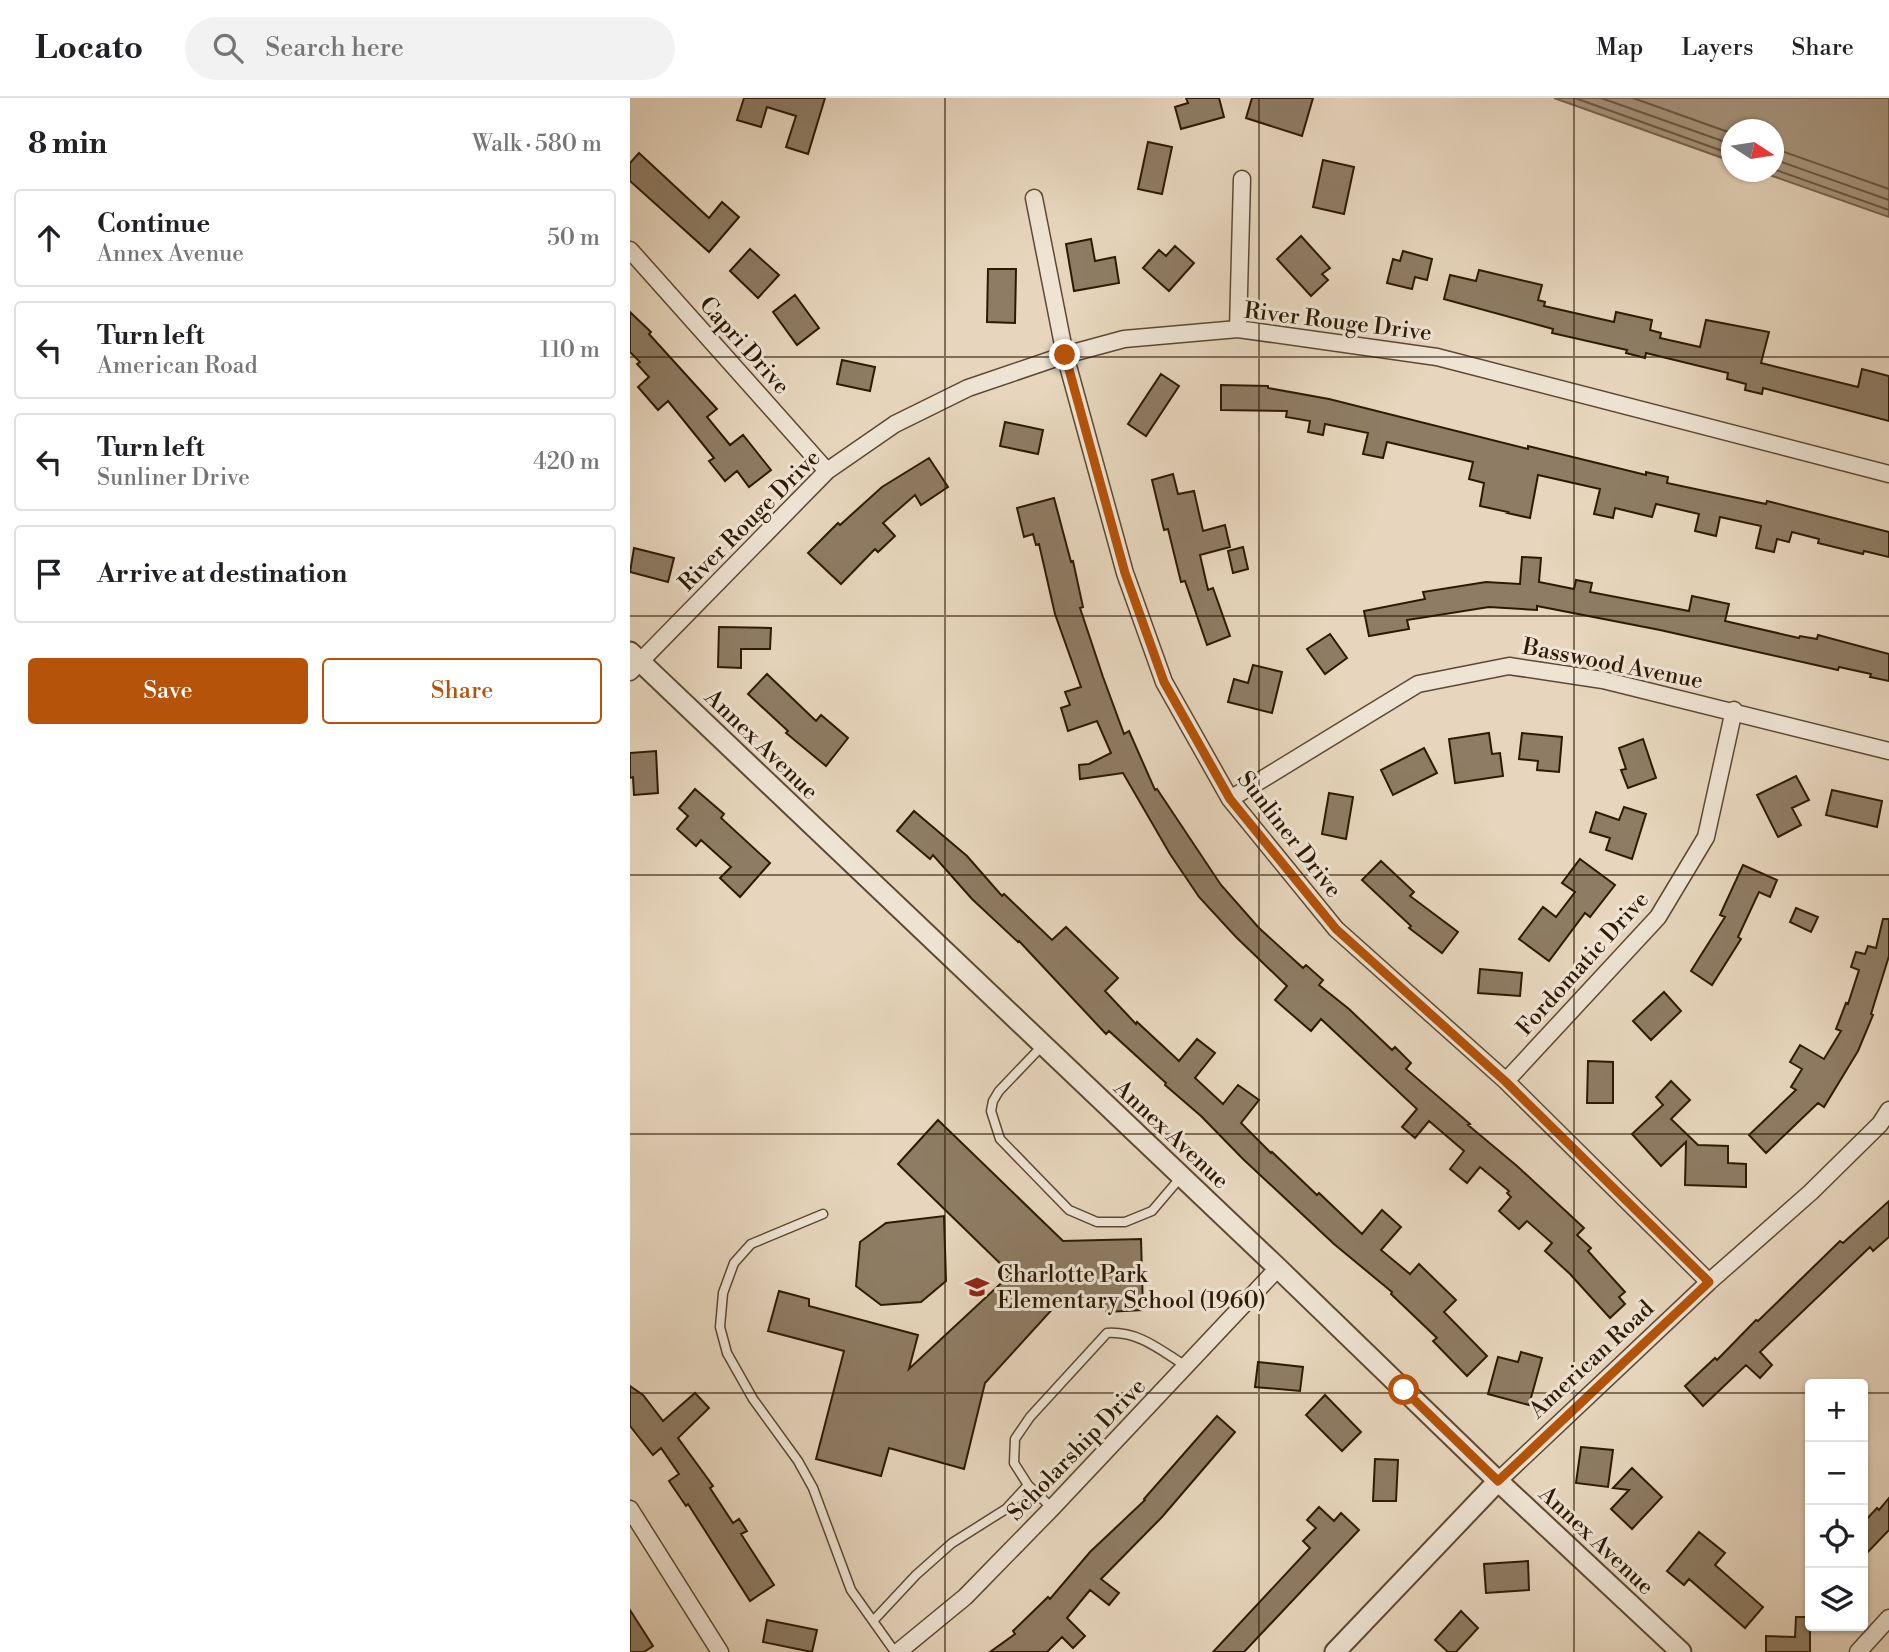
<!DOCTYPE html>
<html lang="en">
<head>
<meta charset="utf-8">
<style>
	body { margin:0; font-family:"Libre Bodoni",serif; background:#f2f2f2; color:#202124 }
	.controls { position:absolute; right:21px; bottom:21px; display:grid; overflow:hidden; border-radius:7px; box-shadow:0 2px 5px #0004 }
	.controls button { width:63px; height:63px; display:grid; place-items:center; padding:0; border:0; border-bottom:2px solid #e0e0e0; background:#fff; color:#202124; font:35px sans-serif }
	.compass { position:absolute; left:1091px; top:21px; width:63px; height:63px; border-radius:50%; background:#fff; box-shadow:0 2px 5px #0004; rotate:102deg }
	.stop { position:absolute; width:21px; height:21px; margin:-16px; border:5px solid #b45309; border-radius:50%; background:#fff }
	.stop.end { background:#b45309; border-color:#fff; box-shadow:0 2px 7px #0008 }
	.list { margin:0; padding:0; list-style:none }
	h2 { display:flex; justify-content:space-between; align-items:center; height:91px; margin:0; padding:0 28px; font-size:30px }
	h2 small { font-size:23px; font-weight:400; color:#757577 }
	.list li { display:grid; grid-template-columns:46px 1fr auto; gap:21px; align-items:center; box-sizing:border-box; height:98px; margin:0 14px 14px; padding:0 14px; border:2px solid #e0e0e0; border-radius:7px }
	.list b { display:block; font-size:26px; white-space:nowrap }
	.list p { margin:0; font-size:23px; white-space:nowrap; color:#757577 }
	.list em { font-size:23px; font-style:normal; color:#757577 }
	.actions { display:flex; gap:14px; padding:21px 28px }
	.actions a { flex:1; padding:16px 0; border:2px solid #b45309; border-radius:7px; text-align:center; font-size:24px; color:#b45309 }
	.actions .main { background:#b45309; color:#fff }
	.icon { flex:none; width:38px; height:38px; fill:none; stroke:currentColor; stroke-width:2; stroke-linecap:round; stroke-linejoin:round }
	.map { position:relative; flex:none; width:1259px; height:1554px; overflow:hidden }
	header { display:flex; align-items:center; gap:42px; box-sizing:border-box; height:98px; padding:0 35px; background:#fff; border-bottom:2px solid #e0e0e0 }
	header strong { font-size:33px }
	nav { display:flex; gap:38px; margin-inline-start:auto; font-size:24px }
	.search { width:490px; height:63px; background:#f2f2f2; display:flex; align-items:center; gap:18px; box-sizing:border-box; padding:0 24px; border-radius:38px; color:#757577; font-size:26px }
	main { display:flex }
	aside { flex:1; background:#fff }
	.map>svg:first-child { display:block }
	.water { fill:#a8967e; stroke:#77644d; stroke-width:2 }
	.lines { fill:none; stroke-linecap:round; stroke-linejoin:round }
	.shore { stroke:#6a5840; stroke-width:2 }
	.building { fill:#8e7c64; stroke:#2d1a03; stroke-width:2 }
	.service-casing { stroke:#5c4932; stroke-width:11 }
	.minor-casing { stroke:#5c4932; stroke-width:19 }
	.tertiary-casing { stroke:#5c4932; stroke-width:23 }
	.service { stroke:#efe4d4; stroke-width:8 }
	.minor { stroke:#efe4d4; stroke-width:16 }
	.tertiary { stroke:#efe4d4; stroke-width:19 }
	.route { stroke:#b45309; stroke-width:9 }
	.grid { fill:none; stroke:#2d1a03; stroke-width:2; stroke-opacity:0.55 }
	.labels { text-anchor:middle; stroke-width:6; stroke-linejoin:round; paint-order:stroke }
	.street-label { font-size:23px; fill:#2d1a03; stroke:#efe4d4 }
	.poi-label { font-size:23px; fill:#2d1a03; stroke:#efe4d4; text-anchor:start }
</style>
</head>
<body>
<header>
<strong>Locato</strong>
<div class="search"><svg class="icon" aria-label="search" viewBox="0 0 24 24"><circle cx="10" cy="10" r="6"/><path d="M15 15l6 6"/></svg>Search here</div>
<nav><a>Map</a><a>Layers</a><a>Share</a></nav>
</header>
<main>
<aside>
<h2>8 min<small>Walk · 580 m</small></h2>
<ul class="list">
<li><svg class="icon" aria-label="ahead" viewBox="0 0 24 24"><path d="M12 20V5M6 11l6-6 6 6"/></svg><div><b>Continue</b><p>Annex Avenue</p></div><em>50 m</em></li>
<li><svg class="icon" aria-label="left" viewBox="0 0 24 24"><path d="M17 20v-9H6M10 6l-5 5 5 5"/></svg><div><b>Turn left</b><p>American Road</p></div><em>110 m</em></li>
<li><svg class="icon" aria-label="left" viewBox="0 0 24 24"><path d="M17 20v-9H6M10 6l-5 5 5 5"/></svg><div><b>Turn left</b><p>Sunliner Drive</p></div><em>420 m</em></li>
<li><svg class="icon" aria-label="arrive" viewBox="0 0 24 24"><path d="M6 21V4h12l-3 4 3 4H6"/></svg><div><b>Arrive at destination</b></div></li>
</ul>
<div class="actions"><a class="main">Save</a><a>Share</a></div>
</aside>
<div class="map">
<svg width="1259" height="1554" viewBox="0 0 1259 1554">
	<rect width="100%" height="100%" fill="#e7d6bd"/>
	<filter id="stains"><feTurbulence type="fractalNoise" baseFrequency=".00286" numOctaves="4"/><feColorMatrix values="0 0 0 0 .2 0 0 0 0 .09 0 0 0 0 .02 0 0 0 .5 -.17"/></filter>
	<radialGradient id="worn" r=".72"><stop offset=".6" stop-color="#630" stop-opacity="0"/><stop offset="1" stop-color="#630" stop-opacity=".3"/></radialGradient>
	<!-- water -->
	<path class="water" d="M924 0H1259V119L1131 74H1143V32H1101V63Z"/>
	<g class="lines">
		<!-- shore -->
		<path class="shore" d="M945 0 1101 56
			M971 0 1101 46
			M1003 0 1101 35
			M1143 50 1259 91
			M1143 61 1259 102
			M1143 71 1259 112"/>
	</g>
	<!-- building -->
	<path class="building" d="M114 0H195L178 56 156 49 166 18 137 9 131 29 107 22Z
		M556 0H589L594 19 551 31 545 9 558 5Z
		M622 0H683L672 38 616 20Z
		M518 44 542 49 532 96 508 91Z
		M9 55 79 120 92 104 109 119 79 154 0 83V65Z
		M693 62 724 69 714 116 683 109Z
		M671 138 700 170 692 176 698 182 681 198 647 161Z
		M461 141 465 163 485 159 489 185 444 193 436 146Z
		M545 148 564 165 539 193 513 170 529 152 536 158Z
		M120 151 149 177 128 200 100 173Z
		M773 153 802 161 797 182 785 179 782 191 757 185 763 161 770 163Z
		M358 171H386L385 225 357 224Z
		M849 172 912 187 908 202 915 204 914 208 984 224 986 214 1022 222 1020 232 1031 235 1030 240 1070 249 1076 222 1139 234 1131 265 1228 289 1232 271 1259 278V323L1133 290 1132 296 1115 292 1116 286 1097 281 1098 275 1016 255 1015 260 996 255 997 252 922 235 923 231 814 201 820 177 846 183Z
		M165 197 189 230 167 247 143 214Z
		M0 214 21 234 19 236 87 311 77 319 100 347 113 337 141 372 119 389 107 373 95 383 79 363 84 360 38 303 28 312 8 289 19 279 7 266 10 264 0 254Z
		M212 262 245 269 240 293 207 286Z
		M531 276 549 288 516 338 498 326Z
		M591 287 638 288V290L699 301 898 351V348L1016 377V374L1038 379 1037 385 1136 406 1137 403 1259 434V459L1234 453 1233 456 1188 445 1189 441 1162 434 1159 444 1147 441 1144 454 1126 450 1131 428 1090 419 1086 438 1065 433 1069 416 1026 406 1022 419 985 410 983 420 964 416 970 391 908 377 900 420 877 415 878 414 850 408 854 385 839 381 843 364 757 344 753 360 733 356 738 335 695 326 693 337 678 334 680 323 656 319 657 313 591 312Z
		M375 324 413 332 408 356 370 348Z
		M299 360 318 389 291 407 285 397 253 425 265 438 248 454 245 451 211 486 178 455 208 425 210 427 252 389Z
		M543 376 548 396 564 393 573 433 595 427 600 449 570 457 578 492 583 490 600 538 577 547 555 483 551 484 538 431 534 432 522 382Z
		M424 400 441 464 443 463 453 509 450 510 473 579 494 636 499 633 525 692 527 691 591 787 629 830 673 870 676 867 693 882 689 887 719 911 762 952 765 949 781 965 776 971 840 1026 838 1027 887 1068 954 1130 947 1137 961 1150 958 1153 995 1194 989 1199 995 1206 980 1220 940 1176 915 1153 922 1145 897 1123 889 1131 869 1113 881 1099 877 1095 879 1093 850 1069 837 1085 820 1071 834 1053 799 1023 785 1040 772 1029 787 1011 691 921 681 933 645 902 657 888 606 839 569 799 540 756 493 675 450 681 449 667 459 666 481 655 467 623 438 633 431 610 440 607 435 594 451 589 425 516 409 446 406 447 403 436 394 439 387 410Z
		M613 449 618 471 603 475 598 453Z
		M4 450 44 460 38 484 0 474Z
		M892 459 911 460 909 484 944 491 946 482 962 485 960 494 1059 513 1062 498 1099 506 1095 523 1169 540 1170 538 1187 541 1188 537 1259 556V583L1240 579 1241 576 1209 569 1208 572 1030 532 907 508V512L859 509 777 522 779 531 739 538 734 513 795 501 793 494 856 484 890 486Z
		M89 529 141 530 140 551H111V570L88 569Z
		M700 536 717 560 695 576 677 551Z
		M623 567 652 574 642 615 598 604 604 581 618 585Z
		M137 576 186 623 191 617 218 640 196 668 156 635 158 633 118 596Z
		M859 635 862 656 870 655 873 678 825 685 819 641Z
		M892 635 932 639 929 674 907 672 908 663 889 661Z
		M1013 641 1026 680 998 690 991 672 996 671 989 650Z
		M794 650 807 675 763 697 751 672Z
		M26 653 28 695 4 697 3 679 0 680V655Z
		M1166 678 1179 702 1162 710 1171 727 1148 739 1127 697Z
		M65 691 94 716 91 720 140 765 110 799 90 780 101 769 71 742 66 748 47 731 58 718 49 710Z
		M1202 692 1252 703 1247 729 1196 717Z
		M699 695 723 699 716 741 692 736Z
		M994 709 1016 716 1002 761 976 752 980 740 960 734 966 714 989 722Z
		M284 713 337 758 372 798 374 796 422 842 436 829 488 880 475 893 506 926 507 924 549 963 567 941 585 955 565 980 593 1006 608 987 629 1002 611 1025 641 1055 642 1054 687 1097 689 1095 732 1136 752 1112 771 1129 751 1152 780 1176 789 1166 826 1202 814 1214 857 1258 837 1278 803 1243 807 1240 761 1196 762 1194 704 1146 613 1061 571 1018 535 987 536 985 479 933 476 936 389 843 388 844 342 801 303 757 300 761 267 733Z
		M950 761 985 787 960 819 955 815 919 863 889 841 913 809 926 819 945 794 932 785Z
		M751 763 784 794 780 798 828 834 812 855 779 830 781 828 732 782Z
		M1113 767 1147 782 1140 799 1129 794 1108 839 1111 841 1082 887 1061 873 1095 819 1090 817Z
		M1166 810 1188 819 1181 834 1160 824Z
		M1253 821H1259V858L1241 916 1243 917 1228 953 1194 1009 1188 1005 1136 1055 1119 1037 1166 992 1161 989 1172 971 1160 964 1170 947 1194 961 1211 933 1206 931 1216 905 1218 906 1229 872 1221 869 1226 854 1235 856 1238 848 1246 850Z
		M850 871 892 875 890 898 848 895Z
		M1034 894 1051 913 1021 942 1003 923Z
		M958 963 983 964V1005H957Z
		M1041 983 1060 1002 1041 1021 1068 1047 1098 1048V1065L1116 1066V1089L1055 1087 1056 1044 1031 1068 1002 1036 1033 1007 1026 999Z
		M308 1022 433 1143 511 1141 513 1212 476 1214V1209L426 1207 355 1285 334 1371 259 1350 251 1378 186 1361 214 1253 138 1233 149 1193 179 1201V1208L288 1237 279 1271 381 1176 268 1066Z
		M1259 1103V1139L1243 1153 1240 1149 1130 1254 1142 1267 1130 1280 1116 1267 1073 1308 1055 1288 1085 1260 1087 1262 1126 1222 1128 1223 1210 1143 1213 1145Z
		M314 1118 316 1183 291 1204 251 1207 226 1188 230 1144 256 1125Z
		M891 1254 912 1260 899 1307 858 1296 868 1259 888 1264Z
		M628 1264 673 1269 670 1293 625 1289Z
		M0 1288 13 1297 33 1323 65 1295 79 1310 48 1340 83 1388 80 1390 103 1425 109 1421 117 1433 111 1436 144 1487 120 1503 58 1406 56 1408 39 1383 49 1376 31 1350 23 1357 0 1328Z
		M695 1297 731 1334 712 1353 676 1317Z
		M587 1318 605 1334 532 1419 471 1481 489 1495 479 1507 460 1492 437 1520 455 1538 443 1550 432 1539 417 1554H360L385 1536 383 1533 418 1499 420 1501 460 1454 515 1402 514 1401Z
		M951 1349 983 1352 978 1389 946 1385Z
		M745 1361 768 1362 766 1403H743Z
		M1002 1370 1032 1399 1002 1431 981 1411 999 1392 983 1390Z
		M1259 1400V1432L1233 1459V1425L1247 1410 1249 1412Z
		M689 1409 704 1423 711 1415 729 1432 614 1554H583L680 1450 673 1443 686 1430 677 1422Z
		M1069 1434 1095 1455 1085 1467 1133 1509 1115 1530 1059 1481 1054 1487 1037 1473Z
		M898 1463 899 1492 856 1495 854 1466Z
		M0 1512 23 1548 14 1554H0Z
		M831 1513 848 1530 826 1554H818L805 1542Z
		M1166 1519H1180V1554H1136V1538L1165 1539Z
		M137 1522 187 1532 182 1554 133 1544Z"/>
	<g class="lines">
		<!-- service casing -->
		<g class="service-casing">
			<path id="service" d="M413 947 369 993 363 1003 361 1013 370 1041 439 1112 467 1124H495L522 1113 551 1079
				M193 1116 121 1146 104 1165 93 1195 90 1229 97 1255 123 1301 168 1363 183 1390 221 1492 265 1554
				M422 1410 398 1387 384 1365 385 1341 400 1319 477 1235C509 1233 530 1252 556 1268
				M243 1523 286 1477 322 1445 376 1411 398 1387"/>
		</g>
		<!-- minor casing -->
		<g class="minor-casing">
			<path id="minor" d="M404 100 435 257 495 475 534 584 600 701 706 831 876 983 1079 1184
				M0 152 197 373
				M608 231 612 81
				M0 574 197 373 265 326 338 290 435 257 494 241 608 231 807 259 1259 376
				M600 701 788 586 879 568 973 582 1259 653
				M876 983 1028 819 1076 739 1104 612
				M868 1383 1079 1184 1181 1094 1250 1026 1259 1012
				M0 1411 90 1554
				M268 1554 335 1499 422 1410 648 1170
				M1228 1554 1259 1520"/>
		</g>
		<!-- tertiary casing -->
		<g class="tertiary-casing">
			<path id="tertiary" d="M0 554 648 1170 868 1383 1051 1554
				M705 1554 868 1383"/>
		</g>
		<!-- service -->
		<use href="#service" class="service"/>
		<!-- minor -->
		<use href="#minor" class="minor"/>
		<!-- tertiary -->
		<use href="#tertiary" class="tertiary"/>
	</g>
	<g class="lines">
		<!-- route -->
		<path class="route" d="M435 257 495 475 534 584 600 701 706 831 876 984 1079 1184 868 1383 774 1292"/>
	</g>
	<!-- grid -->
	<path class="grid" d="M315 0V1554M629 0V1554M944 0V1554M0 259H1259M0 518H1259M0 777H1259M0 1036H1259M0 1295H1180M1233 1295H1259"/>
	<!-- icons -->
	<defs>
		<g id="school-bare" transform="scale(1.89)"><path d="M0-5L7-2L0 1L-7-2ZM-4 1L0 2.5L4 1V4Q0 6-4 4Z" fill="#8f2418" stroke="#efe4d4" stroke-width="2.5" paint-order="stroke"/></g>
	</defs>
	<g fill-rule="evenodd">
		<use href="#school-bare" x="347" y="1189"/>
	</g>
	<g class="labels">
		<!-- street labels -->
		<g class="street-label">
			<text transform="translate(708 223) rotate(7)" y="8">River Rouge Drive</text>
			<text transform="translate(115 247) rotate(48)" y="8">Capri Drive</text>
			<text transform="translate(119 422) rotate(-45)" y="8">River Rouge Drive</text>
			<text transform="translate(983 565) rotate(11)" y="8">Basswood Avenue</text>
			<text transform="translate(132 646) rotate(44)" y="8">Annex Avenue</text>
			<text transform="translate(660 736) rotate(52)" y="8">Sunliner Drive</text>
			<text transform="translate(952 865) rotate(-48)" y="8">Fordomatic Drive</text>
			<text transform="translate(542 1036) rotate(43)" y="8">Annex Avenue</text>
			<text transform="translate(961 1261) rotate(-43)" y="8">American Road</text>
			<text transform="translate(446 1351) rotate(-46)" y="8">Scholarship Drive</text>
			<text transform="translate(967 1442) rotate(43)" y="8">Annex Avenue</text>
		</g>
		<!-- poi labels -->
		<g class="poi-label">
			<text x="367" y="1184">Charlotte Park<tspan x="367" dy="26">Elementary School (1960)</tspan></text>
		</g>
	</g>
	<rect width="100%" height="100%" filter="url(#stains)"/>
	<rect width="100%" height="100%" fill="url(#worn)"/>
</svg>
<div class="controls">
<button>+</button>
<button>−</button>
<button><svg class="icon" aria-label="locate" viewBox="0 0 24 24"><circle cx="12" cy="12" r="6"/><path d="M12 2v4M12 18v4M2 12h4M18 12h4"/></svg></button>
<button><svg class="icon" aria-label="layers" viewBox="0 0 24 24"><path d="M12 4l9 5-9 5-9-5zM3 14l9 5 9-5"/></svg></button>
</div>
<svg class="compass" viewBox="-18 -18 36 36"><path d="M0-13l5 13h-10z" fill="#e53935"/><path d="M0 13l5-13h-10z" fill="#757577"/></svg>
<div class="stop" style="left:774px;top:1292px"></div>
<div class="stop end" style="left:435px;top:257px"></div>
</div>
</main>
</body>
</html>
